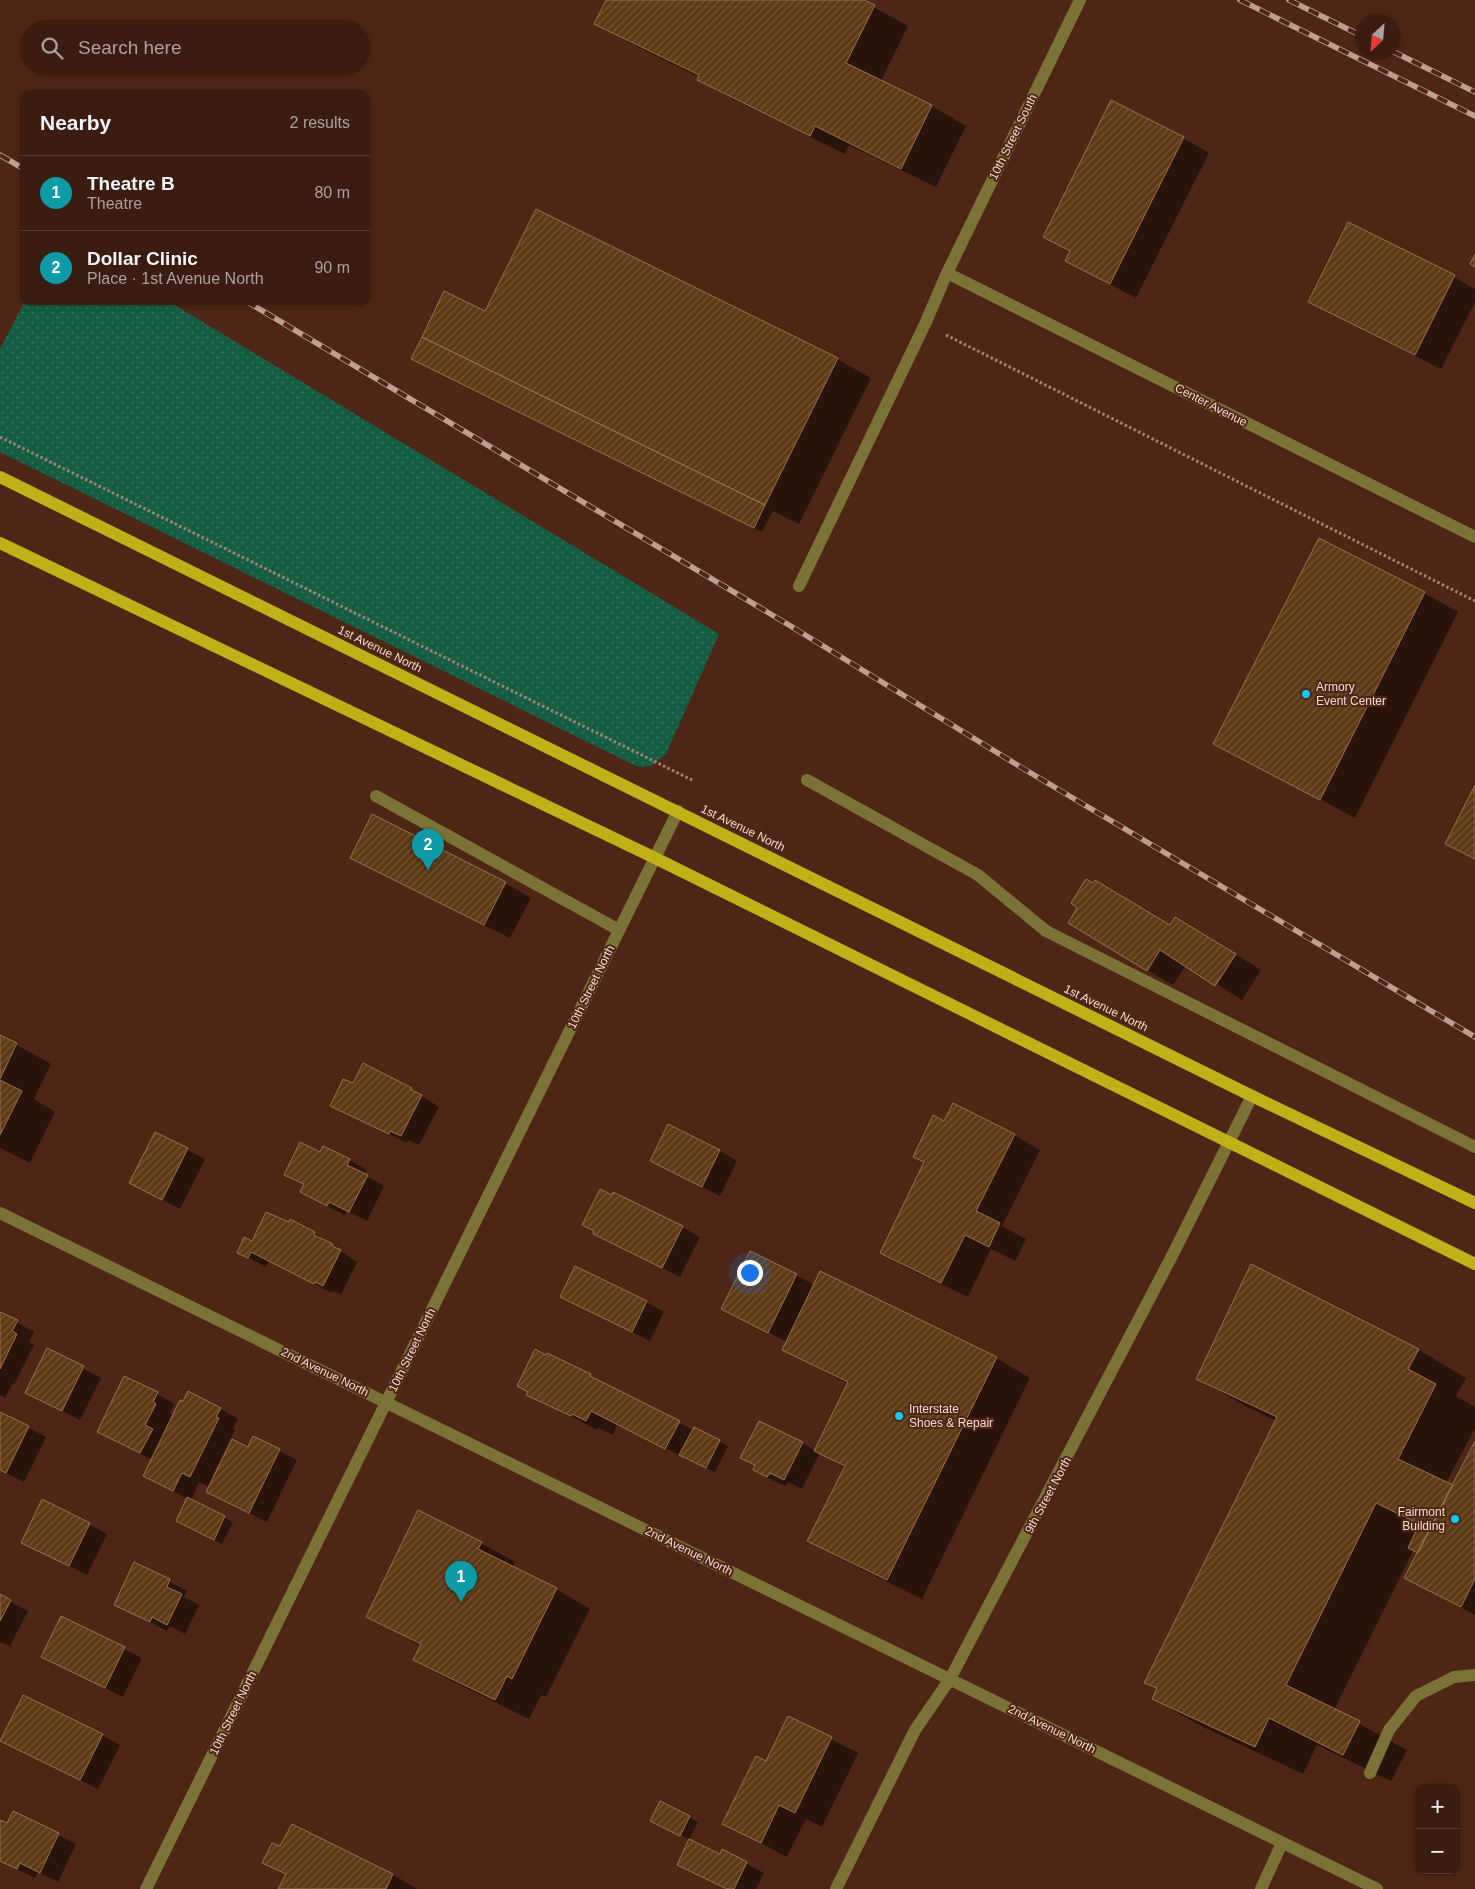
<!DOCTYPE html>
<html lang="en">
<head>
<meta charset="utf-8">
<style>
	body { margin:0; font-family:Helvetica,sans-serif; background:#45291e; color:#f1f3f6 }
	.controls { position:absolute; right:15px; bottom:15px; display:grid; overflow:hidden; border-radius:10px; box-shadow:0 1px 4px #0004 }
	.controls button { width:45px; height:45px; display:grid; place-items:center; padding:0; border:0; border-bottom:1px solid #543a30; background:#3a1c10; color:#f1f3f6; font:25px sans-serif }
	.compass { position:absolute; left:1355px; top:15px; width:45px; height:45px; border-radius:50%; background:#3a1c10; box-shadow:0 1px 4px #0004; rotate:206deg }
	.you { position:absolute; left:749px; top:1272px; width:18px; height:18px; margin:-12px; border:4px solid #fff; border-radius:50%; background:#1a73e8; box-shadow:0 0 0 8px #1a73e833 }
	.badge { display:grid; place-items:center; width:32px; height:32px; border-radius:50%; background:#ea580c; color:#fff; font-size:16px; font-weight:700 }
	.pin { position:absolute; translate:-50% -41px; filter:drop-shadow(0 1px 2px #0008) }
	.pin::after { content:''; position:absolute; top:26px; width:18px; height:15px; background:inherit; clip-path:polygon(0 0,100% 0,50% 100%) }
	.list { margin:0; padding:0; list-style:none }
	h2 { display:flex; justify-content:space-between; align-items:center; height:65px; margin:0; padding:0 20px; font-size:21px }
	h2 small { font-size:16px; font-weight:400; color:#aba19f }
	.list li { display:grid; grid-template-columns:32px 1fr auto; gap:15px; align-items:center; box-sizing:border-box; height:75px; padding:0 20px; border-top:1px solid #543a30 }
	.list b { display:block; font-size:19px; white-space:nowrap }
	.list p { margin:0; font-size:16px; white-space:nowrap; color:#aba19f }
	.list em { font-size:16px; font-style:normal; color:#aba19f }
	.icon { flex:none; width:28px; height:28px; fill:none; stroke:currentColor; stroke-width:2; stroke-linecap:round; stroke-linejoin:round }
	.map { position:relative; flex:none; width:1475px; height:1889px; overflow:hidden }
	.search { position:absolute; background:#3a1c10; box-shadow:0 1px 4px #0004; left:20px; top:20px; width:350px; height:55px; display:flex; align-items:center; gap:12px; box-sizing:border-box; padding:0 18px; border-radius:28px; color:#aba19f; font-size:19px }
	.panel { position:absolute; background:#3a1c10; box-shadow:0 1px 4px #0004; left:20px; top:90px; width:350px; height:215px; border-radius:10px }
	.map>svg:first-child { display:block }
	.green { fill:url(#green-dots) }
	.shadow { fill:#0007 }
	.building { fill:url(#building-hatch); stroke:#977251 }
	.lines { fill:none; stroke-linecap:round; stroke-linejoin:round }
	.path { stroke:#a48376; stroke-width:3; stroke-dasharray:2.5 2.5; stroke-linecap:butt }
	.minor { stroke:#7a7337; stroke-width:12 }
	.major { stroke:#c0b118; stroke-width:12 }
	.rail-casing { stroke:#bd9e92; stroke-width:5.5 }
	.rail { stroke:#4e2615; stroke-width:4; stroke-dasharray:11; stroke-linecap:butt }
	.poi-dot { fill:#0dcafa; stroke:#4e2615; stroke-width:2 }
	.labels { text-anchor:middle; stroke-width:4; stroke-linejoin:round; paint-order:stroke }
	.street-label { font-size:12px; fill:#f5dad0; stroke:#4e2615 }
	.poi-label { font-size:12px; fill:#f5dad0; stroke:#4e2615; text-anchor:start }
</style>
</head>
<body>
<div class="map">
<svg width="1475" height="1889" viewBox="0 0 1475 1889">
	<defs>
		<pattern id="green-dots" width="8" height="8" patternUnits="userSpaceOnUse" patternTransform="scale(1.25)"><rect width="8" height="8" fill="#155d42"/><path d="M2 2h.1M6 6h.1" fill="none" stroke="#38745c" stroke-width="1.8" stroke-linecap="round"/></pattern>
		<pattern id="building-hatch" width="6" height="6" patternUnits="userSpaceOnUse" patternTransform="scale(1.25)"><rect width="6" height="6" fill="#5d3914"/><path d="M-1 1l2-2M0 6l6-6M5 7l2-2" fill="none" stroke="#755535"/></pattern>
	</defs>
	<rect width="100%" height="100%" fill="#4e2615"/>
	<!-- green -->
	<path class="green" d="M25 301H168L719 634 666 754 651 766 638 767 0 452V349Z"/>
	<!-- shadow -->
	<path class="shadow" d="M607 0H861L908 26 881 81 932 106 966 126 936 187 849 145 845 154 732 99 698 79 699 77 630 43 596 24Z
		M1183 138 1209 153 1136 298 1066 261 1071 252 1044 236Z
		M1454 277 1475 289V302L1441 369 1336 316 1310 301Z
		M486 313 837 359 871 378 799 524 773 511 762 532 421 363Z
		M1424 593 1458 612 1355 818 1215 743Z
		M352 857 505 883 531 898 510 938 378 872Z
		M1170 926 1201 933 1261 970 1242 1000 1186 965 1173 985 1147 970Z
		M0 1036 51 1064 34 1099 55 1112 30 1163 0 1148Z
		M353 1085 411 1089 439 1107 419 1145 408 1140 407 1143 331 1105Z
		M945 1123 1014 1135 1040 1150 1002 1226 1026 1239 1015 1261 991 1249 968 1297 907 1268 881 1253Z
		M155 1133 205 1159 180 1209 131 1183Z
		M720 1151 737 1161 720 1196 669 1170Z
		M320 1153 349 1160 367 1170 364 1175 384 1186 367 1221 347 1211 345 1215 319 1202 302 1192 305 1185 286 1174Z
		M682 1227 700 1237 680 1277 594 1233Z
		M314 1233 357 1262 341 1295 333 1291 332 1293 269 1261 266 1267 238 1252 252 1242Z
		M1252 1266 1419 1350 1466 1378 1456 1396 1475 1407V1428L1446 1483 1454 1487 1475 1444V1615L1405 1578 1419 1552 1414 1549 1334 1710 1407 1750 1391 1781 1317 1745 1303 1774 1201 1726 1154 1699 1158 1689 1146 1682 1277 1421 1245 1406 1198 1379Z
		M796 1275 815 1285 996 1358 1030 1378 922 1599 843 1560 809 1541 845 1468 820 1453 802 1489 788 1482 785 1486 772 1480 754 1470 756 1466 742 1458 802 1443 816 1451 848 1384 783 1349 787 1342 723 1309Z
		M562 1297 646 1302 664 1312 650 1341Z
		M0 1313 34 1332 29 1342 34 1345 14 1385 12 1384 5 1398 0 1395Z
		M48 1350 101 1378 80 1420 27 1393Z
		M548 1354 693 1430 694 1428 728 1446 715 1472 617 1425 613 1435 599 1428 597 1430 528 1394Z
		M125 1377 175 1404 170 1413 174 1415 221 1409 238 1419 233 1428 235 1430 212 1477 215 1478 249 1449 254 1438 297 1460 267 1522 208 1492 210 1487 199 1482 191 1500 233 1522 222 1544 186 1525 188 1499 145 1476 153 1460 98 1432Z
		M0 1413 46 1437 24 1482 0 1470Z
		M89 1524 107 1534 87 1575 22 1542Z
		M481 1543 515 1562 513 1568 556 1589 590 1609 546 1697 541 1695 529 1719 448 1679 414 1660 421 1646 367 1616Z
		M135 1564 187 1591 184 1597 199 1605 185 1634 170 1626 167 1631 115 1604Z
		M0 1596 28 1611 10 1646 0 1642Z
		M61 1618 142 1658 123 1697 42 1657Z
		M788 1717 858 1753 822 1827 806 1819 787 1857 724 1824 766 1762Z
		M102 1735 120 1745 98 1789 2 1741Z
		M660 1803 698 1822 689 1839 660 1825Z
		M14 1813 76 1844 58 1882 38 1872 35 1878 0 1860V1821L8 1825Z
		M292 1825 393 1875 417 1889H279L286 1875 264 1862 281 1848Z
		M723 1851 764 1873 756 1889H726L678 1864 721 1855Z"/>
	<!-- building -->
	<path class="building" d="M606 0H864L875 5 846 63 932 105 901 169 815 126 810 136 697 80 699 75 594 24Z
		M1111 100 1184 137 1110 284 1065 261 1070 251 1043 237Z
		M536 209 838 358 765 505 422 337 444 291 485 311Z
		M1348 222 1455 275 1415 355 1308 302Z
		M1475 254V267L1470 264Z
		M422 337 765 505 754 528 411 359Z
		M1319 538 1425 592 1320 800 1213 744Z
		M1475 785V859L1445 844Z
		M372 814 506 882 484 925 350 858Z
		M1086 879 1093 883 1095 880 1170 925 1175 917 1236 954 1215 986 1160 950 1147 971 1068 923 1077 908 1071 903Z
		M0 1035 17 1043 0 1079Z
		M363 1063 412 1088 411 1090 422 1095 401 1136 390 1131 389 1134 330 1106 343 1079 353 1083Z
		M0 1080 22 1091 0 1135Z
		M953 1103 1015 1134 976 1211 1000 1223 989 1247 965 1235 941 1283 880 1253 924 1162 913 1157 933 1115 944 1121Z
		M668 1124 720 1150 702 1187 650 1161Z
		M155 1132 188 1148 162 1200 129 1183Z
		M300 1142 320 1152 323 1146 350 1159 347 1165 368 1175 349 1212 329 1202 327 1206 300 1192 304 1184 284 1175Z
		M600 1189 612 1195 613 1192 683 1226 662 1268 593 1234 594 1231 582 1225Z
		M266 1212 289 1222 290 1219 315 1232 314 1235 333 1244 332 1246 341 1250 323 1286 315 1282 314 1284 251 1252 248 1258 237 1253 244 1237 252 1241Z
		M750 1251 797 1274 768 1333 721 1309Z
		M1251 1264 1419 1349 1408 1369 1436 1384 1398 1459 1453 1485 1418 1553 1408 1548 1419 1524 1376 1503 1286 1685 1360 1721 1343 1755 1269 1718 1255 1747 1152 1699 1157 1688 1144 1683 1277 1417 1196 1379Z
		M575 1266 647 1301 632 1332 560 1297Z
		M820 1271 997 1357 887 1580 807 1541 845 1466 814 1451 848 1382 782 1350Z
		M0 1312 18 1320 12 1331 17 1334 0 1369Z
		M47 1348 84 1366 62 1411 25 1393Z
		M535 1349 546 1355 547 1353 591 1374 590 1376 680 1421 665 1449 591 1411 586 1421 572 1414 571 1416 526 1395 528 1392 517 1386Z
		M124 1376 158 1392 153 1402 156 1404 145 1425 153 1429 140 1453 97 1432Z
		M188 1391 221 1408 216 1417 219 1418 190 1477 182 1473 173 1491 143 1476 180 1400 183 1401Z
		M0 1412 29 1426 6 1473 0 1470Z
		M759 1421 803 1442 784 1480 770 1473 767 1477 753 1470 755 1465 740 1458Z
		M694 1427 720 1440 706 1468 679 1455Z
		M253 1436 280 1449 249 1513 206 1492 232 1439 248 1447Z
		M1475 1441V1579L1461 1607 1404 1578Z
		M187 1497 225 1516 214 1540 176 1521Z
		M42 1499 90 1523 69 1566 21 1543Z
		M418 1510 482 1542 478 1549 557 1588 512 1679 507 1676 495 1700 413 1660 421 1644 366 1617Z
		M134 1562 170 1579 167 1587 182 1594 167 1625 152 1617 150 1622 114 1605Z
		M0 1594 11 1600 0 1621Z
		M61 1616 125 1647 105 1688 41 1657Z
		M23 1695 103 1734 80 1780 0 1741Z
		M788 1716 832 1737 795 1813 779 1805 761 1843 722 1824 756 1756 766 1761Z
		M660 1801 690 1816 680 1836 650 1821Z
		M13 1811 59 1833 40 1873 20 1863 17 1869 0 1861V1820L7 1823Z
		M292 1824 393 1874 386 1889H278L286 1874 262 1863 272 1843 280 1846Z
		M689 1839 720 1854 722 1849 747 1862 734 1889H727L677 1865Z"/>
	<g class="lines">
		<!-- path -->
		<path class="path" d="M946 335 1475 601
			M0 437 694 781"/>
		<!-- minor -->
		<path class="minor" d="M947 273 1475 537
			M799 586 925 324 947 273 1080 0
			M807 780 978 875 1046 931 1475 1147
			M376 796 619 930
			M0 1213 1377 1889
			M1370 1773 1389 1730 1416 1696 1454 1677 1475 1675
			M146 1889 678 811
			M836 1889 915 1730 950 1679 1174 1252 1252 1096
			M1261 1889 1282 1843"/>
		<!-- major -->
		<path class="major" d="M0 477 1252 1096 1475 1203
			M0 543 655 858 1475 1264"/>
		<!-- rail casing -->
		<g class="rail-casing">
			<path id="rail" d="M1240 0 1475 116
				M1289 0 1362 36
				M1392 51 1475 92
				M0 155 24 169
				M246 301 784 622 1019 766 1475 1037"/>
		</g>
		<!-- rail -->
		<use href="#rail" class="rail"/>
	</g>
	<!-- markers -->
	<g class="poi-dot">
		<circle cx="1306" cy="694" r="5"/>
		<circle cx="899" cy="1416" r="5"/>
		<circle cx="1455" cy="1519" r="5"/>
	</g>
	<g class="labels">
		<!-- street labels -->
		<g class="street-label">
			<text transform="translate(1013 137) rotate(-64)" y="4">10th Street South</text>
			<text transform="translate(1211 405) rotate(27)" y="4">Center Avenue</text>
			<text transform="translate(380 649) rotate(26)" y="4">1st Avenue North</text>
			<text transform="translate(743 828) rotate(26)" y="4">1st Avenue North</text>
			<text transform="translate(591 987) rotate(-64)" y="4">10th Street North</text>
			<text transform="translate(1106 1008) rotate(26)" y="4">1st Avenue North</text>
			<text transform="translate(412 1350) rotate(-64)" y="4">10th Street North</text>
			<text transform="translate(325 1372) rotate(26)" y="4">2nd Avenue North</text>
			<text transform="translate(1048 1495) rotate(-62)" y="4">9th Street North</text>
			<text transform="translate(689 1551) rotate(26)" y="4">2nd Avenue North</text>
			<text transform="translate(233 1713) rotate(-64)" y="4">10th Street North</text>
			<text transform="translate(1052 1729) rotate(26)" y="4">2nd Avenue North</text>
		</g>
		<!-- poi labels -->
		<g class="poi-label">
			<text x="1316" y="691">Armory<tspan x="1316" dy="14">Event Center</tspan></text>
			<text x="909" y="1413">Interstate<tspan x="909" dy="14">Shoes &amp; Repair</tspan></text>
			<text x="1445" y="1516" text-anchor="end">Fairmont<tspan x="1445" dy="14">Building</tspan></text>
		</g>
	</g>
</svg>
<div class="controls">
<button>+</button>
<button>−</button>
</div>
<svg class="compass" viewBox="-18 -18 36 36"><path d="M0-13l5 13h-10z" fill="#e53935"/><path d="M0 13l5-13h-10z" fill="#aba19f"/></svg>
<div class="you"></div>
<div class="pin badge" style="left:461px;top:1602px;background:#0f9aa8">1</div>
<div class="pin badge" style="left:428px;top:870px;background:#0f9aa8">2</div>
<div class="search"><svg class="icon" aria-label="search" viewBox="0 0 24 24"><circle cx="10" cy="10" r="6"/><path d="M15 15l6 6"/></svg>Search here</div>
<section class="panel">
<h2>Nearby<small>2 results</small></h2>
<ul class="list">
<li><span class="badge" style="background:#0f9aa8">1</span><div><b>Theatre B</b><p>Theatre</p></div><em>80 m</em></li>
<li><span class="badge" style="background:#0f9aa8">2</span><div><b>Dollar Clinic</b><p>Place · 1st Avenue North</p></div><em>90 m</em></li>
</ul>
</section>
</div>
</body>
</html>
